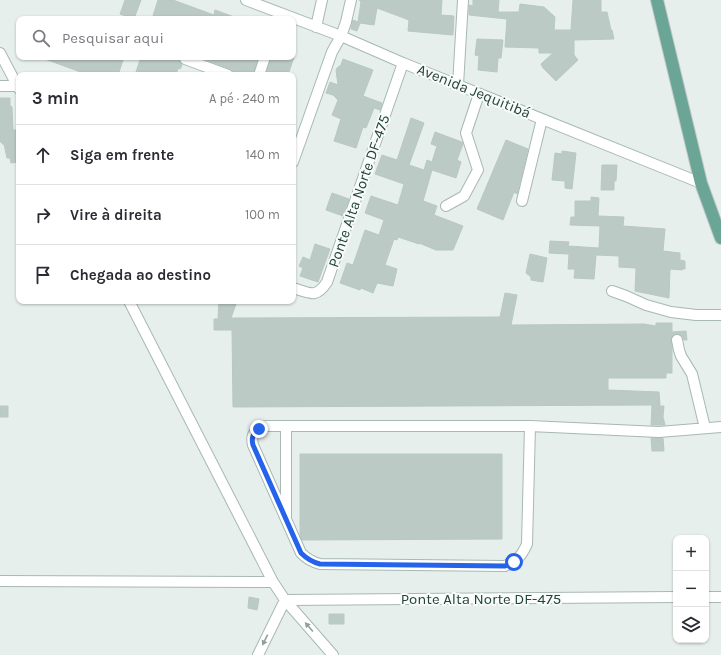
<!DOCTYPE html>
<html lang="pt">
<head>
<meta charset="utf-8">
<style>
	body { margin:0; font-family:Karla,sans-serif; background:#f7f7f7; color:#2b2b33 }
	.controls { position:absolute; right:12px; bottom:12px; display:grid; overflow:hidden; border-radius:8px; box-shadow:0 1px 3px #0004 }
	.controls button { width:36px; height:36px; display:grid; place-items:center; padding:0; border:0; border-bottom:1px solid #e1e1e2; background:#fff; color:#2b2b33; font:20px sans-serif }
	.stop { position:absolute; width:12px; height:12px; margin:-9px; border:3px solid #2563eb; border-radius:50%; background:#fff }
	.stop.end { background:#2563eb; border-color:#fff; box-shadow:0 1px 4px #0008 }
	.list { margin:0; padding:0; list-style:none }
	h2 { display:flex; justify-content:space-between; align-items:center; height:52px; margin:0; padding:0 16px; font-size:17px }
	h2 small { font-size:13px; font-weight:400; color:#7c7c81 }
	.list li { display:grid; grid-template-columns:26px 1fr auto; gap:12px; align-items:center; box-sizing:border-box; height:60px; padding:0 16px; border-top:1px solid #e1e1e2 }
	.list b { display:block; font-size:15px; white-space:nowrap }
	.list em { font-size:13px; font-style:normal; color:#7c7c81 }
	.icon { flex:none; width:22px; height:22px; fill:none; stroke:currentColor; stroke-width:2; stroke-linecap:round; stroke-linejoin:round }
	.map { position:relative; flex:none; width:721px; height:655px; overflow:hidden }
	.search { position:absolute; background:#fff; box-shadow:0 1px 3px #0004; left:16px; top:16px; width:280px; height:44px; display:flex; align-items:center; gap:10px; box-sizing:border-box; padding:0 14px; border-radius:8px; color:#7c7c81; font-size:15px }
	.panel { position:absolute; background:#fff; box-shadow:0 1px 3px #0004; left:16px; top:72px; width:280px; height:232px; border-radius:8px }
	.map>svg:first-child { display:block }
	.building { fill:#bbcac4; stroke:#b8c9c2 }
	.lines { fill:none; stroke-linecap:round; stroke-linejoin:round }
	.minor-casing { stroke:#a8b8b2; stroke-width:12 }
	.major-casing { stroke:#c2cac8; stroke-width:14 }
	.minor { stroke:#fff; stroke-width:10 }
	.major { stroke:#6aa596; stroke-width:12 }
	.oneway { fill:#92a09c }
	.route { stroke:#2563eb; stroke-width:5 }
	.labels { text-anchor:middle; stroke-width:4; stroke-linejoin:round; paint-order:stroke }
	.street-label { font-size:15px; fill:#24423a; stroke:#f7fbf9 }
</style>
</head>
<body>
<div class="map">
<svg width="721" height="655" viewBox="0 0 721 655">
	<rect width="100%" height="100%" fill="#e6efeb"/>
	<!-- building -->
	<path class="building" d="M125 0H141L134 19 120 14Z
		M158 0H173L214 15 215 10 237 18V19H152Z
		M359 0H442L441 15 454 16 453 35 419 32 408 31 409 20 377 8 374 25 360 23 357 31 351 29 353 20 358 22 361 2Z
		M473 0H499L498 12H519L520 4 544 7 555 17 554 30H571L573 0H601V12H607L611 30H612L614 39 574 40V55L578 60 556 81 543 68 541 64 553 53H539V48L505 47 507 19 469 15V5L473 6Z
		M477 39 503 40 501 58H498L497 72 478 70 479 56 475 55Z
		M42 57H124L118 75 114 74 113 75H89L42 58Z
		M141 57H156L165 60 166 57H179V60L182 65 180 69 178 68 176 75H135Z
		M198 57H258L253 75H234L233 71 230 69Z
		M271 57H294L288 75H266Z
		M343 59 373 70 363 96 382 103 380 110 374 108 366 128 363 127 356 148 334 141 341 119 332 115 338 100 333 95 326 93 330 82 338 85 336 70 337 68 341 65Z
		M0 98H10V106L12 107 13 130H19V162L11 163 10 158H7L4 144H2V142H0Z
		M411 118 424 123 409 165 424 170 427 160 432 162 437 146 431 144 435 132 462 142 463 144 457 160 461 162 456 178 432 170 423 201 437 206 434 215 463 226 453 250H436L419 243V244L398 237 397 240 394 239 385 265 397 269 393 286 377 283 373 293 361 288 360 290 340 283 347 263 353 265 365 230 379 235 384 220 365 213 371 196 398 205 404 184 375 174 382 155 397 160Z
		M506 140 528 149 517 194 514 192 503 220 477 209Z
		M562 151 576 153 572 189 565 188V181L552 180 555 153 562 154Z
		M602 165H617L616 181H614V190H601Z
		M332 193 349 199 343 216 326 210Z
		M591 197 599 198 598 216 624 217 623 226 665 229 663 251 680 253V260L685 261V269H682V270L670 269 669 298 635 291 636 268 619 267V256L596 255 594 279 574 278 575 269H568L569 254 549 253 550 241 569 242 568 246 599 248 600 226 570 225 571 217H575V201H591Z
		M315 244 330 249 318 282 300 276 303 268 299 266 303 257 310 260Z
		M530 254 547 258 543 282 531 280V277L526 273Z
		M505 293 517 295 511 325 644 324 656 326V323H672V332L686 331 687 340H684L682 336 679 334H675L671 338V341L672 349V373H666V378H608V390L659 392 660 406H664L663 417 665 425H651L652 405 233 407 232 330H214V319H218L219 301H237L231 318 500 317Z
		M0 406H8V417H0Z
		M651 438H663L664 451H652Z
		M300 454H502V539L302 540 300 535Z
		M249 597 259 599 257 610 248 608Z
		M329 614H344V624H329Z"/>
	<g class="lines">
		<!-- minor casing -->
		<g class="minor-casing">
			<path id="minor" d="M246 0 341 36 403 63 701 183
				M316 27 322 0
				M0 53 19 89
				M185 59 228 75
				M259 75 265 57
				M458 85 463 0
				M0 86H17
				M293 162 332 52 341 36 346 22 351 0
				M522 201 542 119
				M446 206 464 196 478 170 466 133 479 94
				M293 288C310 293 316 299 327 282L403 63
				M612 291 626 296 646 305 671 312 696 315H721
				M129 301 273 582 285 600 333 655
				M677 340 679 350 681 356 692 374 705 428
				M286 426V517
				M530 426 527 544C521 557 518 560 505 566L320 564C312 562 307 559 301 553L253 445C250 433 256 430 266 426H530L659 432 721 427
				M0 581 273 582
				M706 597H721
				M285 600 676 597
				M258 655 285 600"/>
		</g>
		<!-- major casing -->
		<g class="major-casing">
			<path id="major" d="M657 0 701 183 721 238"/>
		</g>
		<!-- minor -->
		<use href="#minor" class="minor"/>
		<!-- major -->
		<use href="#major" class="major"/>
	</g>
	<!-- one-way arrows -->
	<defs><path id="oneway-solid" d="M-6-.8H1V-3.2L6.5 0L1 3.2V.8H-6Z"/></defs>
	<g class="oneway">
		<use href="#oneway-solid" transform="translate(309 627) rotate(-131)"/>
		<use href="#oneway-solid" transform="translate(265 640) rotate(116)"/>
	</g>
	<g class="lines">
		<!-- route -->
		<path class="route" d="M259 429C253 434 251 438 253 445L301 553C307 559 312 562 320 564L505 566 514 562"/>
	</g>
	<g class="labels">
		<!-- street labels -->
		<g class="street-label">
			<text transform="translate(474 91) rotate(22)" y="5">Avenida Jequitibá</text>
			<text transform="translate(359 191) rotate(-71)" y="5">Ponte Alta Norte DF-475</text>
			<text x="481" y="604">Ponte Alta Norte DF-475</text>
		</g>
	</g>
</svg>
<div class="controls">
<button>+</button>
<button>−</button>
<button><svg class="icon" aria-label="layers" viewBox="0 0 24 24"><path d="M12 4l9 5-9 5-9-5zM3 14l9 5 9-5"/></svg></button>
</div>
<div class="stop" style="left:514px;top:562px"></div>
<div class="stop end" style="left:259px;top:429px"></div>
<div class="search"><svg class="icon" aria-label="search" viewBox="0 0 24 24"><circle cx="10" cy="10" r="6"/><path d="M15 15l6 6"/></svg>Pesquisar aqui</div>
<section class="panel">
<h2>3 min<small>A pé · 240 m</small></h2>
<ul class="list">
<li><svg class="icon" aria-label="ahead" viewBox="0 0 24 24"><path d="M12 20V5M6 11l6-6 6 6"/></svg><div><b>Siga em frente</b></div><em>140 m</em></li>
<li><svg class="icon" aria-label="right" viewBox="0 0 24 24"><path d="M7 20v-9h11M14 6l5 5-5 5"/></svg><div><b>Vire à direita</b></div><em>100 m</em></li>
<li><svg class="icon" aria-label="arrive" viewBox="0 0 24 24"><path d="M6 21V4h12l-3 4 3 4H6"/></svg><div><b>Chegada ao destino</b></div></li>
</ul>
</section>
</div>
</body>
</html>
